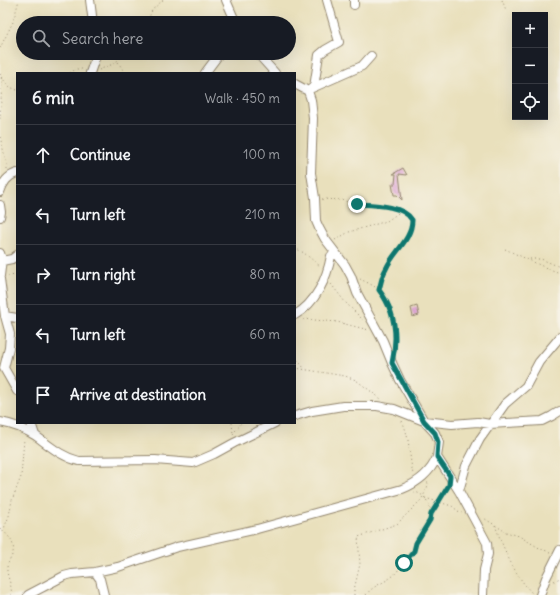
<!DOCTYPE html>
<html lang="en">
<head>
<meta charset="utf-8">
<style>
	body { margin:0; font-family:Delius,sans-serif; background:#20242c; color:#f1f3f6 }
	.controls { position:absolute; right:12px; top:12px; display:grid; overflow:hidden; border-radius:0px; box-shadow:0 4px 16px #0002 }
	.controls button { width:36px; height:36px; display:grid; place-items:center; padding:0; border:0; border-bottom:1px solid #363941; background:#171b24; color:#f1f3f6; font:20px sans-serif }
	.stop { position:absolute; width:12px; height:12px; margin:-9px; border:3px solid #0f766e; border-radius:50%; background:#fff }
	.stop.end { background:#0f766e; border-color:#fff; box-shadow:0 1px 4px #0008 }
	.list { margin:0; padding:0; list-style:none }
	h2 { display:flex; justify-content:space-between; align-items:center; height:52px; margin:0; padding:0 16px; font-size:17px }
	h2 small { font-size:13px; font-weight:400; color:#9ea1a6 }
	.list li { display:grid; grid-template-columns:26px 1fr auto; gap:12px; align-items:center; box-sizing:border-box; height:60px; padding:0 16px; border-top:1px solid #363941 }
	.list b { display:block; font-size:15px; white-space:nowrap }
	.list em { font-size:13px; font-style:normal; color:#9ea1a6 }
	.icon { flex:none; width:22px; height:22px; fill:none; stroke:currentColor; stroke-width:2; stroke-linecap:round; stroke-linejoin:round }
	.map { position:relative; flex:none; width:560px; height:595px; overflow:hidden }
	.search { position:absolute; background:#171b24; box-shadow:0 4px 16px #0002; left:16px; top:16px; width:280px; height:44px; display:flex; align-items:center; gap:10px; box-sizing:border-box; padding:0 14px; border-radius:22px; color:#9ea1a6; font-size:15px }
	.panel { position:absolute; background:#171b24; box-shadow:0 4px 16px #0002; left:16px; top:72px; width:280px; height:352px; border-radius:0px }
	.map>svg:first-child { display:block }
	.building { fill:url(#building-back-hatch) }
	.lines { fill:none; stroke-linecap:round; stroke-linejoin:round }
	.street-casing { stroke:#92856d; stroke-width:10 }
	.path { stroke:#92856d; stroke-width:1; stroke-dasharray:1 3; stroke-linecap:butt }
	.street { stroke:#fff; stroke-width:8 }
	.route { stroke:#0f766e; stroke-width:5 }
</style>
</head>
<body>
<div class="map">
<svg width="560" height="595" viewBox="0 0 560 595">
	<defs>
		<pattern id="building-back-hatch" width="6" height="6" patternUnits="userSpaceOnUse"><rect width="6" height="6" fill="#e3abd9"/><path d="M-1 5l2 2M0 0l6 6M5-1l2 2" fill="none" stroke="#b98baf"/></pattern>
	</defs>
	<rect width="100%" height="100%" fill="#f7f3e8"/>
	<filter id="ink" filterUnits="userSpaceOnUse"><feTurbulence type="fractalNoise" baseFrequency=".025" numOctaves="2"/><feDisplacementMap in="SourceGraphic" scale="8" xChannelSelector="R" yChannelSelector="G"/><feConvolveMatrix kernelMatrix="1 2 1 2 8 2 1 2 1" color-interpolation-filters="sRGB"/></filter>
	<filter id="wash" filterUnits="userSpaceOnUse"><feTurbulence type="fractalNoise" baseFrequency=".012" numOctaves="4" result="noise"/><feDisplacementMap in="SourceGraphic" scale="16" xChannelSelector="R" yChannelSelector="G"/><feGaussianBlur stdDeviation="0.9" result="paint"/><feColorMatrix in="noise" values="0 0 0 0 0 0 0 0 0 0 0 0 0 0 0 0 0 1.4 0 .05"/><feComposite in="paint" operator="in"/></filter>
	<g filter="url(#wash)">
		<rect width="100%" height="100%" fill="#e9e0bc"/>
		<g id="blocks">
			<!-- building -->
			<path class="building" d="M403 168 407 175 399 174 402 200 397 195H394L392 184H395L396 174H393Z
				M417 306 419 315 413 317 411 308Z"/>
		</g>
	</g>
	<g filter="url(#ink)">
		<use href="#blocks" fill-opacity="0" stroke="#92856d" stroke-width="1"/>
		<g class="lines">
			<!-- street casing -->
			<g class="street-casing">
				<path id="street" d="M90 0 93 23
					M226 0 236 23
					M354 0V5
					M257 53 275 73
					M90 73 97 53
					M205 73 220 53
					M295 84 308 91 311 100 313 118 311 173 315 198 316 221 319 228 325 239 345 265 351 276 357 293 383 341 392 363 400 380 424 421 435 433 439 442 437 457 459 491 487 543 488 554 484 570 483 595
					M314 87 319 55 325 50 339 42 327 0
					M312 88 362 66 371 56
					M0 192C3 183 7 176 17 173
					M0 205 1 212 0 217
					M0 253 2 259 0 276
					M2 261 12 259 17 255
					M0 279 5 316 10 334 9 348 4 368 17 391
					M295 315C316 303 327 278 331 256
					M5 316 17 318
					M295 416 312 411 343 406H377L394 409 424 421 452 424 478 422 490 424 542 421 552 416 560 411
					M0 422C12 424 25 429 36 436 50 446 62 457 79 461L155 460 193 463 214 454 234 443 275 423
					M31 423 35 435
					M459 491 466 466 480 439 505 404 526 386 539 362 560 337
					M95 572 100 579 104 595
					M28 595 64 576 72 574 95 572 118 567 177 547 257 529 402 489C417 483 431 472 437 457
					M540 595 546 578 560 550"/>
			</g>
			<!-- path -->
			<path class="path" d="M502 0 506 10
				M147 23 152 10 163 0
				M0 48 13 22 19 0
				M118 62 125 73
				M99 70 113 64 127 53
				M70 73 76 69H83
				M0 74 2 81 0 119
				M1 77 10 87 17 90
				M0 137 7 165V169
				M322 199 341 200 357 204 386 206 402 211 408 214 411 217 412 224 410 230 404 242 386 268 379 290
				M335 240 349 232 387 221 401 211
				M295 248 304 253 320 266
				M505 249 544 267 560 273
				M530 259H541L560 267
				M8 276 17 275
				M360 279C366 282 375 286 379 290 391 300 398 334 395 349
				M331 284 345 302 363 320
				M303 319 337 322 369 330
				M295 357 304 368
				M295 368 345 376 356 380 381 399
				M402 421C410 437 409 456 413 474
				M232 423 233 434
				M233 434 241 423
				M425 498 452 506 458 511 462 513
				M432 513 448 486
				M482 517 506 532 519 536 541 549 550 552
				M495 525C504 550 514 574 532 593
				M0 528C8 535 17 544 12 555 11 559 8 562 7 567 6 576 13 586 11 595
				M3 531 9 516 12 500 21 477 24 439
				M554 581 560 578
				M354 595V590L360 564 358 537 397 524 421 500 427 489 428 483 427 482
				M366 595C373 585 385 583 394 575 399 569 409 558 413 551 415 548 414 545 416 542 423 527 437 519 427 501 424 496 420 493 414 492"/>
			<!-- street -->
			<use href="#street" class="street"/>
		</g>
	</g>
	<g class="lines" filter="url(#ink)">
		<!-- route -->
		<path class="route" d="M357 204C373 205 404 205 412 220 412 240 393 252 386 269 382 275 381 283 379 290 396 312 398 337 392 363L424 421 435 433 438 442 437 457 450 476 449 485 431 514 430 520 416 543 414 551 404 563"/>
	</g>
</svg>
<div class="controls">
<button>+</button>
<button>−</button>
<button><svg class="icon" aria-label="locate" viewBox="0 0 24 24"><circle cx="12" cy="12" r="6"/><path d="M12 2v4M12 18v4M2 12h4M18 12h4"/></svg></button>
</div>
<div class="stop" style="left:404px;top:563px"></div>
<div class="stop end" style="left:357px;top:204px"></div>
<div class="search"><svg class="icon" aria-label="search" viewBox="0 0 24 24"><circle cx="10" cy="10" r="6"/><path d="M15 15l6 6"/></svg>Search here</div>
<section class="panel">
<h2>6 min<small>Walk · 450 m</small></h2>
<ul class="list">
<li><svg class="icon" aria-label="ahead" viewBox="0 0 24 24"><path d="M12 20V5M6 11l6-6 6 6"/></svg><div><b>Continue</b></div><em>100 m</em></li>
<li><svg class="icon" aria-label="left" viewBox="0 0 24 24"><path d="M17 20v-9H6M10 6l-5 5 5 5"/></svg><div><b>Turn left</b></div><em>210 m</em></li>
<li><svg class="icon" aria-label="right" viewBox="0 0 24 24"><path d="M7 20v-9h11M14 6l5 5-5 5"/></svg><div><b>Turn right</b></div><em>80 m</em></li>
<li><svg class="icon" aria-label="left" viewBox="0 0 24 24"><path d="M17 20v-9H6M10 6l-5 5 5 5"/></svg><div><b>Turn left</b></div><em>60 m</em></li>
<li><svg class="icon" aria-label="arrive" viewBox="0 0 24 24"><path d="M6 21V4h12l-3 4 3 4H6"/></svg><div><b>Arrive at destination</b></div></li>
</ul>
</section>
</div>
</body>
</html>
